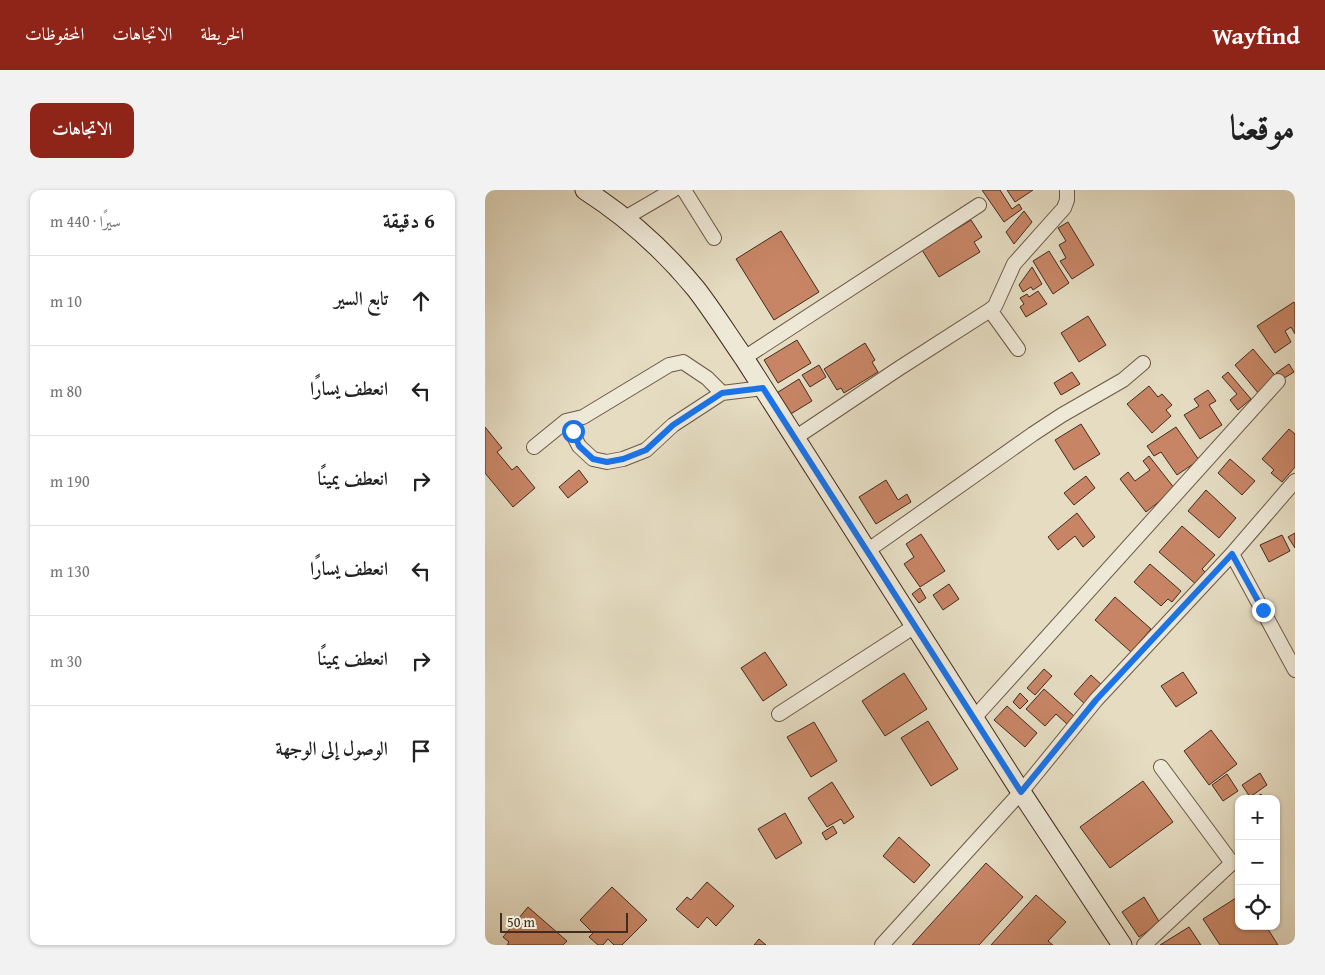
<!DOCTYPE html>
<html lang="ar">
<head>
<meta charset="utf-8">
<style>
	body { margin:0; font-family:"Gentium Book Plus",Amiri,serif; background:#f2f2f2; color:#222; direction:rtl }
	.controls { position:absolute; right:15px; bottom:15px; display:grid; overflow:hidden; border-radius:10px; box-shadow:0 1px 4px #0004 }
	.controls button { width:45px; height:45px; display:grid; place-items:center; padding:0; border:0; border-bottom:1px solid #e0e0e0; background:#fff; color:#222; font:25px sans-serif }
	.scale { position:absolute; left:15px; bottom:12px; width:128px; box-sizing:border-box; padding-left:5px; border:2px solid #432c1d; border-top:0; font-size:14px; line-height:18px; white-space:nowrap; color:#432c1d; -webkit-text-stroke:4px #eee8d7; paint-order:stroke }
	.stop { position:absolute; width:15px; height:15px; margin:-11px; border:4px solid #1a73e8; border-radius:50%; background:#fff }
	.stop.end { background:#1a73e8; border-color:#fff; box-shadow:0 1px 5px #0008 }
	.list { margin:0; padding:0; list-style:none }
	h2 { display:flex; justify-content:space-between; align-items:center; height:65px; margin:0; padding:0 20px; font-size:21px }
	h2 small { font-size:16px; font-weight:400; color:#767676 }
	.list li { display:grid; grid-template-columns:32px 1fr auto; gap:15px; align-items:center; box-sizing:border-box; height:90px; padding:0 20px; border-top:1px solid #e0e0e0 }
	.list b { display:block; font-size:19px; white-space:nowrap }
	.list em { font-size:16px; font-style:normal; color:#767676 }
	.icon { flex:none; width:28px; height:28px; fill:none; stroke:currentColor; stroke-width:2; stroke-linecap:round; stroke-linejoin:round }
	.map { position:relative; flex:none; width:810px; height:755px; overflow:hidden; direction:ltr; border-radius:10px }
	header { display:flex; align-items:center; gap:30px; box-sizing:border-box; height:70px; padding:0 25px; background:#8f2418; color:#fff }
	header strong { font-size:24px }
	nav { display:flex; gap:28px; margin-inline-start:auto; font-size:18px }
	.intro { display:flex; align-items:center; justify-content:space-between; box-sizing:border-box; height:120px; padding:0 30px }
	h1 { margin:0; font-size:35px }
	.button { padding:12px 22px; border-radius:10px; background:#8f2418; color:#fff; font-size:18px; font-weight:700 }
	main { display:flex; gap:30px; padding:0 30px }
	aside { flex:1; background:#fff; border-radius:10px; box-shadow:0 1px 4px #0004 }
	.map>svg:first-child { display:block }
	.building { fill:#c78565; stroke:#432c1d }
	.lines { fill:none; stroke-linecap:round; stroke-linejoin:round }
	.minor-casing { stroke:#6c5846; stroke-width:16 }
	.secondary-casing { stroke:#432c1d; stroke-width:21 }
	.minor { stroke:#eee8d7; stroke-width:14 }
	.secondary { stroke:#eee8d7; stroke-width:19 }
	.route { stroke:#1a73e8; stroke-width:6 }
</style>
</head>
<body>
<header>
<strong>Wayfind</strong>
<nav><a>الخريطة</a><a>الاتجاهات</a><a>المحفوظات</a></nav>
</header>
<div class="intro"><h1>موقعنا</h1><a class="button">الاتجاهات</a></div>
<main>
<div class="map">
<svg width="810" height="755" viewBox="0 0 810 755">
	<rect width="100%" height="100%" fill="#e5dcc2"/>
	<filter id="stains"><feTurbulence type="fractalNoise" baseFrequency=".004" numOctaves="4"/><feColorMatrix values="0 0 0 0 .2 0 0 0 0 .09 0 0 0 0 .02 0 0 0 .5 -.17"/></filter>
	<radialGradient id="worn" r=".72"><stop offset=".6" stop-color="#630" stop-opacity="0"/><stop offset="1" stop-color="#630" stop-opacity=".3"/></radialGradient>
	<!-- building -->
	<path class="building" d="M497 0H515L527 19 534 14 537 19 519 32Z
		M522 0H548L530 12Z
		M539 21 547 32 529 54 521 42Z
		M486 30 497 47 489 52 495 62 454 87 437 60Z
		M583 32 609 75 587 89 575 71 581 68 574 55 581 51 573 38Z
		M296 41 334 102 289 130 251 69Z
		M564 61 584 93 568 104 548 71Z
		M547 77 557 94 548 100 546 97 538 102 534 95Z
		M553 101 562 114 541 127 535 117 539 114 535 108 542 104 544 107Z
		M809 112 810 114V144L806 137 800 141 806 152 790 163 772 136Z
		M603 126 621 155 594 172 576 143Z
		M312 150 326 173 293 193 279 170Z
		M380 153 390 170 387 172 393 182 359 203 356 198 352 200 339 179Z
		M768 159 793 189 774 204 750 175Z
		M804 174 809 182 796 190 791 183Z
		M334 175 341 187 325 197 317 185Z
		M587 182 595 194 576 205 569 193Z
		M743 182 766 209 753 220 745 210 752 204 737 187Z
		M314 189 327 211 304 225 290 204Z
		M664 196 673 207 677 204 687 215 681 220 686 226 667 243 642 214Z
		M723 200 731 211 724 215 737 235 715 249 699 225 714 216 709 209Z
		M596 234 615 264 589 280 570 250Z
		M0 237 17 258 12 262 27 280 32 276 50 298 28 317 0 283Z
		M691 237 714 270 692 285 676 262 669 266 662 256Z
		M804 239 810 244V277L797 292 786 283 789 280 777 269Z
		M664 266 690 299 661 322 635 289 643 282 650 291 665 280 658 271Z
		M745 269 770 291 757 305 733 283Z
		M94 280 103 292 83 308 74 297Z
		M601 286 610 298 589 315 579 303Z
		M401 290 413 310 422 304 426 312 391 334 374 307Z
		M721 300 751 328 734 348 703 321Z
		M592 323 610 347 598 357 590 346 573 360 563 347Z
		M697 336 730 365 717 379 723 385 713 396 674 362Z
		M810 343V358L803 347Z
		M436 344 460 381 435 397 419 374 429 367 421 354Z
		M797 345 805 361 784 372 775 355Z
		M665 374 696 401 687 412 683 409 676 416 649 392Z
		M464 394 474 409 458 420 448 405Z
		M435 398 441 408 434 413 427 404Z
		M630 407 666 439 646 462 610 430Z
		M280 462 302 495 278 511 256 478Z
		M559 479 567 486 550 505 542 498Z
		M698 482 712 503 691 517 676 496Z
		M419 483 442 519 400 546 377 511Z
		M606 485 619 497 602 516 589 504Z
		M559 499 589 526 582 534 571 524 560 536 541 519Z
		M535 503 543 511 535 519 528 512Z
		M522 516 552 543 540 557 509 530Z
		M443 531 473 579 446 596 416 548Z
		M329 532 352 571 326 587 302 547Z
		M726 540 752 574 724 595 699 561Z
		M775 583 782 595 765 607 757 595Z
		M742 584 753 601 738 611 727 595Z
		M658 591 688 632 625 678 595 637Z
		M347 592 369 627 359 634 356 629 342 637 323 608Z
		M776 604 780 609H769Z
		M300 623 317 653 291 669 273 639Z
		M348 636 352 643 341 650 337 643Z
		M414 647 445 675 429 693 398 666Z
		M501 673 538 707 494 755H427Z
		M222 692 249 716 231 736 222 727 213 738 191 719 202 707 206 710Z
		M127 697 162 730 137 755H129L123 749 118 755H113L104 747 108 743 95 730Z
		M551 705 581 732 563 751 568 755H506Z
		M754 706V736H781L793 755H735L718 729Z
		M659 707 675 733 654 747 637 722Z
		M43 717 82 751 78 755H22L24 752 18 747Z
		M704 737 716 755H675Z
		M274 749 281 755H269Z"/>
	<g class="lines">
		<!-- minor casing -->
		<g class="minor-casing">
			<path id="minor" d="M199 0 229 48
				M140 28 188 0
				M505 120 533 159
				M259 168 494 15
				M81 231 94 256 108 269 122 272 138 269 161 260 188 235 237 203 278 198
				M310 248 413 179 505 120 510 116 529 74 579 18 582 10V0
				M49 257 81 231 98 227 184 175 198 172 222 188 237 203
				M382 361 548 244 577 225 638 190 658 173
				M747 364 810 480
				M294 524 430 436
				M489 528 793 191
				M397 755 536 602 611 510 747 364 810 291
				M659 755 747 673 676 577"/>
		</g>
		<!-- secondary casing -->
		<g class="secondary-casing">
			<path id="secondary" d="M100 0C142 27 179 60 211 99 228 121 243 145 259 168L536 602 637 755"/>
		</g>
		<!-- minor -->
		<use href="#minor" class="minor"/>
		<!-- secondary -->
		<use href="#secondary" class="secondary"/>
	</g>
	<g class="lines">
		<!-- route -->
		<path class="route" d="M88 241 94 256 108 269 122 272 138 269 161 260 188 235 237 203 278 198 536 602 611 510 747 364 778 420"/>
	</g>
	<rect width="100%" height="100%" filter="url(#stains)"/>
	<rect width="100%" height="100%" fill="url(#worn)"/>
</svg>
<div class="controls">
<button>+</button>
<button>−</button>
<button><svg class="icon" aria-label="locate" viewBox="0 0 24 24"><circle cx="12" cy="12" r="6"/><path d="M12 2v4M12 18v4M2 12h4M18 12h4"/></svg></button>
</div>
<div class="scale">50 m</div>
<div class="stop" style="left:88px;top:241px"></div>
<div class="stop end" style="left:778px;top:420px"></div>
</div>
<aside>
<h2>6 دقيقة<small>سيرًا · 440 m</small></h2>
<ul class="list">
<li><svg class="icon" aria-label="ahead" viewBox="0 0 24 24"><path d="M12 20V5M6 11l6-6 6 6"/></svg><div><b>تابع السير</b></div><em>10 m</em></li>
<li><svg class="icon" aria-label="left" viewBox="0 0 24 24"><path d="M17 20v-9H6M10 6l-5 5 5 5"/></svg><div><b>انعطف يسارًا</b></div><em>80 m</em></li>
<li><svg class="icon" aria-label="right" viewBox="0 0 24 24"><path d="M7 20v-9h11M14 6l5 5-5 5"/></svg><div><b>انعطف يمينًا</b></div><em>190 m</em></li>
<li><svg class="icon" aria-label="left" viewBox="0 0 24 24"><path d="M17 20v-9H6M10 6l-5 5 5 5"/></svg><div><b>انعطف يسارًا</b></div><em>130 m</em></li>
<li><svg class="icon" aria-label="right" viewBox="0 0 24 24"><path d="M7 20v-9h11M14 6l5 5-5 5"/></svg><div><b>انعطف يمينًا</b></div><em>30 m</em></li>
<li><svg class="icon" aria-label="arrive" viewBox="0 0 24 24"><path d="M6 21V4h12l-3 4 3 4H6"/></svg><div><b>الوصول إلى الوجهة</b></div></li>
</ul>
</aside>
</main>
</body>
</html>
